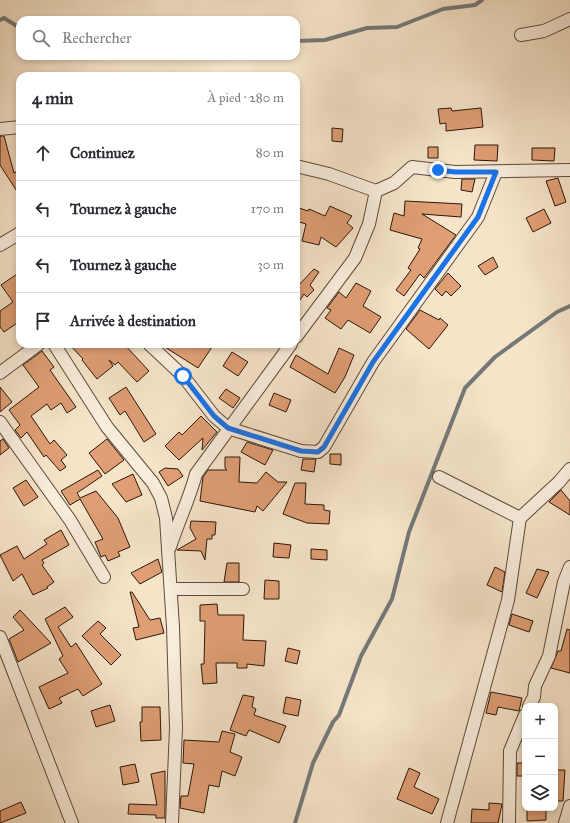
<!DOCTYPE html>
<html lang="fr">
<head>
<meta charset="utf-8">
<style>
	body { margin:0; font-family:"IM FELL Great Primer",serif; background:#f7f7f7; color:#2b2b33 }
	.controls { position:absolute; right:12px; bottom:12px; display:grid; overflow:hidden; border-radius:8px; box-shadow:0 2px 6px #0003 }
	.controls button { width:36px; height:36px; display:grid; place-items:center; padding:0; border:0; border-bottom:1px solid #e1e1e2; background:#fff; color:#2b2b33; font:20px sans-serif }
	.stop { position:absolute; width:12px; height:12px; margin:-9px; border:3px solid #1a73e8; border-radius:50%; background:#fff }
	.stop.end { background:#1a73e8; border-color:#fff; box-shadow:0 1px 4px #0008 }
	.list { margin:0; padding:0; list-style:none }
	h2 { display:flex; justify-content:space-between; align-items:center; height:52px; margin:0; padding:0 16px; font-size:17px }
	h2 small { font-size:13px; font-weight:400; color:#7c7c81 }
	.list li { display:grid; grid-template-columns:26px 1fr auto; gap:12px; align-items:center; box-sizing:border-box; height:56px; padding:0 16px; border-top:1px solid #e1e1e2 }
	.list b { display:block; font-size:15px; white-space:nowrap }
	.list em { font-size:13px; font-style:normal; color:#7c7c81 }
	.icon { flex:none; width:22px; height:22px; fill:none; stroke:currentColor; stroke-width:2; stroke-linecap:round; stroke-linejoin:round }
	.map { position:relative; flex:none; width:570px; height:823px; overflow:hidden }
	.search { position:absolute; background:#fff; box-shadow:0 2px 6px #0003; left:16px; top:16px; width:284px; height:44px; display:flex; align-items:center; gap:10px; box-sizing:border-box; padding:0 14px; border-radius:12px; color:#7c7c81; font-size:15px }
	.panel { position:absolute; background:#fff; box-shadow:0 2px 6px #0003; left:16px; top:72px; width:284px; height:276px; border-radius:12px }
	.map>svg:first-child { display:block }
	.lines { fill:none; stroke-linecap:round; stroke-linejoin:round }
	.stream { stroke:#747978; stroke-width:4 }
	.building { fill:#df9e74; stroke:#2d160b }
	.street-casing { stroke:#5f4a3a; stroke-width:14 }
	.street { stroke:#f9eddc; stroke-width:12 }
	.route { stroke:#1a73e8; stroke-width:5 }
</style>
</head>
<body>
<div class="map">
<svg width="570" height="823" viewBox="0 0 570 823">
	<rect width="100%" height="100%" fill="#f6e4c9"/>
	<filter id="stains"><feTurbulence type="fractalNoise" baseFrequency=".005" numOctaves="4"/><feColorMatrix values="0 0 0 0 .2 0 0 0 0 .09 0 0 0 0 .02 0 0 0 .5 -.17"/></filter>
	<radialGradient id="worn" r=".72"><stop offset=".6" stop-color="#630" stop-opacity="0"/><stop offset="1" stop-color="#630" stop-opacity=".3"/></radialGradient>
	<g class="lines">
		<!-- stream -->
		<path class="stream" d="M0 20 4 18 20 28
			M296 41 325 40 367 28 397 27 443 9 475 5 482 0
			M295 823 313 763 333 722 339 715 361 656 392 599 409 532 465 388 495 357 557 312 570 306"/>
	</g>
	<!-- building -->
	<path class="building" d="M451 108 452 111 481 108 483 127 446 131V123L440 124 438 109Z
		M332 128 343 129 342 142 332 141Z
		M0 136H4L14 173 20 169V196L0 165Z
		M475 145H498L497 161 474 160Z
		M428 147H438V158H428Z
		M532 148H555L554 161 532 160Z
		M558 178 566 202 555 206 546 181Z
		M462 179H475L472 192 461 190Z
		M405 201 462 204 461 217 422 214 456 235 424 278 420 274 404 296 396 290 411 270 408 268 420 249 418 248 422 239 390 230 394 213 404 216Z
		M330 206 352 216 347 223 353 228 336 247 321 237 319 245 302 241 306 224 296 221V207L308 211 309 209 325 216Z
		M544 209 551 223 533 232 526 218Z
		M493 257 498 267 485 275 478 266Z
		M314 269 319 272 310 285 314 290 307 297 304 294 296 306V288Z
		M20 272V321L4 332 0 327V311L13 302 1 285Z
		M448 273 461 286 451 296 446 291 442 296 435 289Z
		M356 283 371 291 363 306 381 317 370 333 348 320 341 329 325 318 331 310 327 308 339 292 346 298Z
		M420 310 439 320 440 318 448 325 429 349 406 329Z
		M69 344H124L149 371 137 382 118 362 115 365 109 360 113 366 97 379 82 360 83 359Z
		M160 344H214L198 368Z
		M339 348 354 355 345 377 335 393 290 367 296 355 328 374Z
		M42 351 54 367 50 370 76 407 67 413 61 403 51 410 47 404 31 416 50 444 54 440 67 455 61 460 66 467 60 471 46 455 44 457 27 432 21 438 15 430 20 425 9 410 39 387 23 365Z
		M232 352 248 362 238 376 223 366Z
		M0 387 12 402 0 412Z
		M126 387 156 434 144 442 125 411 120 415 109 398Z
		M226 389 240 398 233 408 219 398Z
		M274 393 291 400 286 412 269 405Z
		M201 416 217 432 202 450 203 438 179 460 165 446 179 432 182 435Z
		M3 439 9 448 0 455V441Z
		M107 439 124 460 105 474 89 453Z
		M247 442 273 450 265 465 241 452Z
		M330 454H341V465L330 464Z
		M225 457H240L239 482 257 483 266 472 278 482H287L263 511 257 506 255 512 200 501 203 477 208 470H227L225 468Z
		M303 459H316L314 472 301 470Z
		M165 468 178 469 183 476 168 486 159 472Z
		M98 470 102 476 77 493 80 498 96 491 118 518 130 547 118 552 120 556 108 561 105 555 101 557 95 542 103 539 80 499 70 505 61 491Z
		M133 474 142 495 126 502 112 484Z
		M26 480 38 497 24 506 13 488Z
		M295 483H306L305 504 324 505V510L330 511 329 524 307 523 283 514Z
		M561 490 570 501V515L549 502Z
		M191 521 216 522 215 535H212V539H207L205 560 201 551 177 550 196 539 190 528Z
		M61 530 69 545 42 560 44 563 42 565 54 582 47 587 48 588 33 595 22 574 13 581 0 555 17 546 24 559 47 544 44 540Z
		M274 543 291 545 289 558 273 557Z
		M311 549 327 550V560L311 559Z
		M158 559 162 572 140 584 131 573Z
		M227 563H239V582H224Z
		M495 567 505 572 502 592 487 585Z
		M537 569 549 572 537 598 526 593Z
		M265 580 279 581V599H264Z
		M130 592H132L150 620 160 618 164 633 136 640 133 628 139 627Z
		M217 604 218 615H244L243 640 266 641 264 666 247 664V668H237V663H216L217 683 203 684 201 664H204L205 621H200V605Z
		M65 607 73 617 58 627 71 647 76 643 102 684 83 696 78 689 59 698 62 703 49 709 39 687 68 673 59 659 63 656 45 619Z
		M20 610 51 643 18 662 9 639 24 630 13 617Z
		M512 614 533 621 529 632 509 625Z
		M98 621 106 628 100 634 121 655 111 665 82 636Z
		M567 629 570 630V673L551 668 558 651H561Z
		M288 648 300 651 297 664 285 661Z
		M491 692 522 698 519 711 498 707 496 715 486 713Z
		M243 695 254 697 252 707 256 709 254 715 286 726 279 743 249 730 246 736 230 730Z
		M286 697 301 700 298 716 283 713Z
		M110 705 115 721 96 727 91 711Z
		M142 707H160L161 740 141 741 140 722H142Z
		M222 731 235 734 230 752 242 757 235 776 222 771 219 787 209 785 204 813 180 808 181 796H188L194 764 183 763 184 740 219 742Z
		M517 763H525V776H517Z
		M135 764 139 782 123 785 120 767Z
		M409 768 420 773 414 787 439 799 432 814 397 799Z
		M555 770H565L563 801H555Z
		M165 771V818H156V815L128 814 129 804 157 805 151 774Z
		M21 802 26 813 0 823V811Z
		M489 803 502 804 498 823H471L472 809 489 810Z
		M527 808H546V820L527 821Z"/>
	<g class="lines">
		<!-- street casing -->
		<g class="street-casing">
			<path id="street" d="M521 35 544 31 570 19
				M0 129 20 127
				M296 166 329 174 376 191 394 183 412 167 455 172 570 170
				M0 245 20 233
				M296 337 355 258 369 224 376 191
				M54 344 107 427 153 483 161 498 166 518 173 627 176 728 172 823
				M149 344 183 376 214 416 228 428 301 451 318 452 324 447 373 362 478 217 496 172
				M0 373 39 344
				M0 422 70 520 104 577
				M439 477 520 518
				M170 547C178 522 189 500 196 474L291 344
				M171 589H243
				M0 637 72 823
				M529 706 534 697 535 686 549 656 564 582 570 567
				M447 823 508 600 520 518 559 482 570 469
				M509 823 510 751 525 715
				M565 823 570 806"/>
		</g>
		<!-- street -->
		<use href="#street" class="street"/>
	</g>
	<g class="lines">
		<!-- route -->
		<path class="route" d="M183 376 214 416 228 428 301 451 318 452 324 447 373 362 478 217 496 172H455L438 170"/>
	</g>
	<rect width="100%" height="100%" filter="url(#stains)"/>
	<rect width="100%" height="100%" fill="url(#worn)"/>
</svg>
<div class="controls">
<button>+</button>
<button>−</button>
<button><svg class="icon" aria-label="layers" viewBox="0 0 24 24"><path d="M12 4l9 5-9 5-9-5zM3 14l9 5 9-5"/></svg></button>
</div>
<div class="stop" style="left:183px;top:376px"></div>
<div class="stop end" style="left:438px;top:170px"></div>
<div class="search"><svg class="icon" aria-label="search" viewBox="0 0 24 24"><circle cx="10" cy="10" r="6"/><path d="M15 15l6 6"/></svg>Rechercher</div>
<section class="panel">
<h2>4 min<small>À pied · 280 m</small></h2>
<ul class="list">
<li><svg class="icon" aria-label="ahead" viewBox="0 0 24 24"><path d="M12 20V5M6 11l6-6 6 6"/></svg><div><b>Continuez</b></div><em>80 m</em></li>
<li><svg class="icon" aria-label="left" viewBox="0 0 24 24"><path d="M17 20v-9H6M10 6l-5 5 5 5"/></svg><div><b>Tournez à gauche</b></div><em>170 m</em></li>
<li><svg class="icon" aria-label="left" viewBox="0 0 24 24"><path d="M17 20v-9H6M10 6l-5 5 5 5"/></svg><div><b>Tournez à gauche</b></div><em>30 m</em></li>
<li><svg class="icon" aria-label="arrive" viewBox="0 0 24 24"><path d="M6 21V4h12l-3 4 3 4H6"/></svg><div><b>Arrivée à destination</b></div></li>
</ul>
</section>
</div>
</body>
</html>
